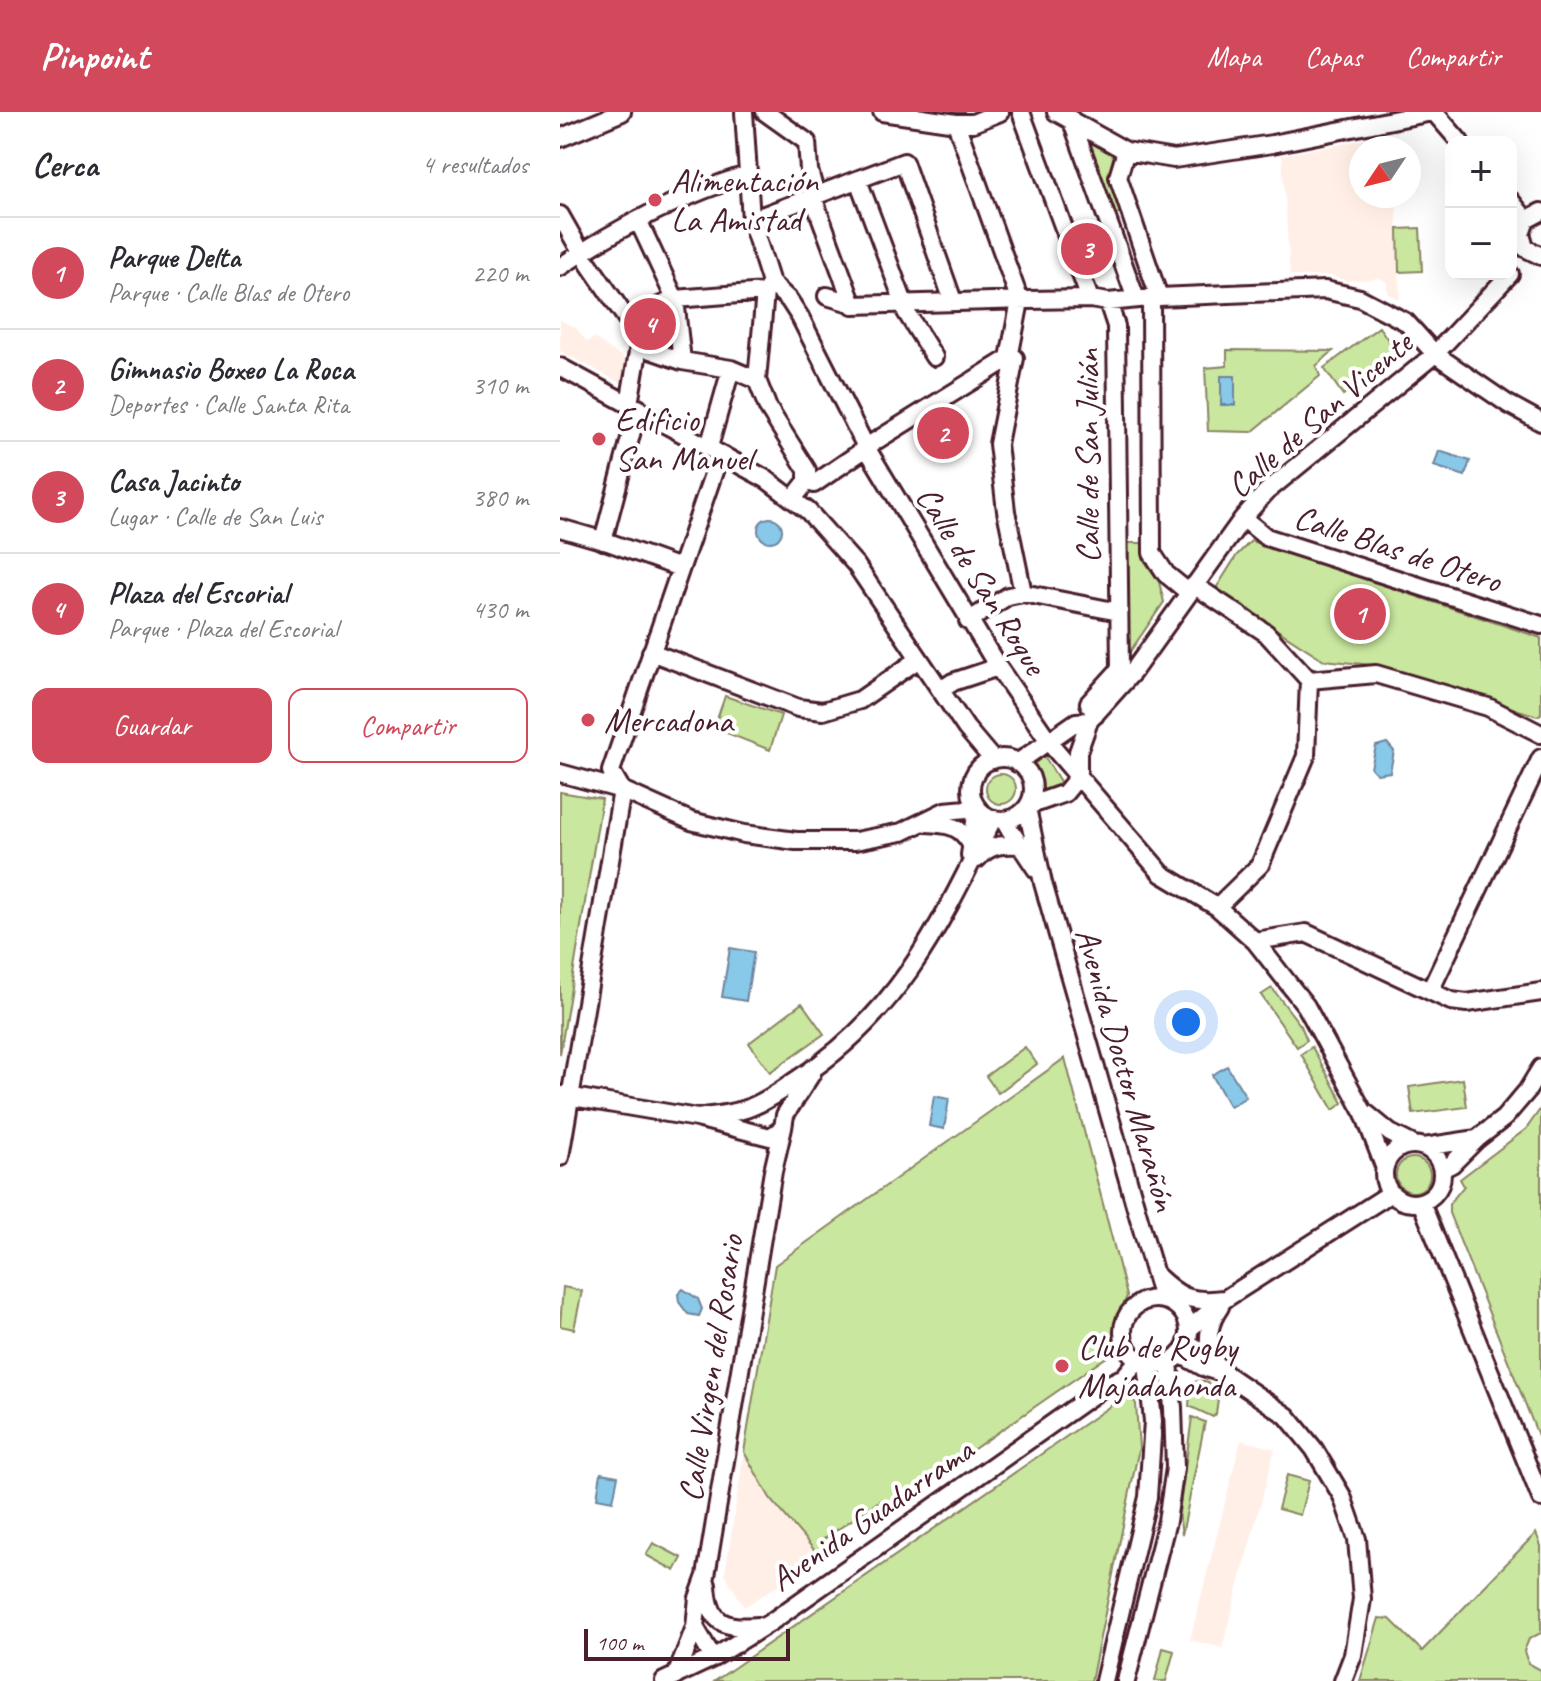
<!DOCTYPE html>
<html lang="es">
<head>
<meta charset="utf-8">
<style>
	body { margin:0; font-family:Caveat,sans-serif; background:#f2f2f3; color:#2b2b33 }
	.controls { position:absolute; right:24px; top:24px; display:grid; overflow:hidden; border-radius:16px; box-shadow:0 8px 32px #0002 }
	.controls button { width:72px; height:72px; display:grid; place-items:center; padding:0; border:0; border-bottom:2px solid #e1e1e2; background:#fff; color:#2b2b33; font:40px sans-serif }
	.compass { position:absolute; left:789px; top:24px; width:72px; height:72px; border-radius:50%; background:#fff; box-shadow:0 8px 32px #0002; rotate:235deg }
	.scale { position:absolute; left:24px; bottom:20px; width:206px; box-sizing:border-box; padding-left:8px; border:4px solid #4a1f2b; border-top:0; font-size:22px; line-height:28px; white-space:nowrap; color:#4a1f2b; -webkit-text-stroke:6px #fff; paint-order:stroke }
	.you { position:absolute; left:626px; top:910px; width:28px; height:28px; margin:-20px; border:6px solid #fff; border-radius:50%; background:#1a73e8; box-shadow:0 0 0 12px #1a73e833 }
	.badge { display:grid; place-items:center; width:52px; height:52px; border-radius:50%; background:#d1495b; color:#fff; font-size:26px; font-weight:700 }
	.pin { position:absolute; translate:-50% -50%; border:4px solid #fff; box-shadow:0 2px 8px #0006 }
	.list { margin:0; padding:0; list-style:none }
	h2 { display:flex; justify-content:space-between; align-items:center; height:104px; margin:0; padding:0 32px; font-size:34px }
	h2 small { font-size:26px; font-weight:400; color:#7c7c81 }
	.list li { display:grid; grid-template-columns:52px 1fr auto; gap:24px; align-items:center; box-sizing:border-box; height:112px; padding:0 32px; border-top:2px solid #e1e1e2 }
	.list b { display:block; font-size:30px; white-space:nowrap }
	.list p { margin:0; font-size:26px; white-space:nowrap; color:#7c7c81 }
	.list em { font-size:26px; font-style:normal; color:#7c7c81 }
	.actions { display:flex; gap:16px; padding:24px 32px }
	.actions a { flex:1; padding:18px 0; border:2px solid #d1495b; border-radius:16px; text-align:center; font-size:28px; color:#d1495b }
	.actions .main { background:#d1495b; color:#fff }
	.map { position:relative; flex:none; width:981px; height:1569px; overflow:hidden }
	header { display:flex; align-items:center; gap:48px; box-sizing:border-box; height:112px; padding:0 40px; background:#d1495b; color:#fff }
	header strong { font-size:38px }
	nav { display:flex; gap:44px; margin-inline-start:auto; font-size:28px }
	main { display:flex }
	aside { flex:1; background:#fff }
	.map>svg:first-child { display:block }
	.built { fill:#ffefe7 }
	.green { fill:#c9e79e; stroke:#8a8364; stroke-width:2 }
	.water { fill:#88c8e9; stroke:#6f849d; stroke-width:2 }
	.lines { fill:none; stroke-linecap:round; stroke-linejoin:round }
	.minor-casing { stroke:#4a1f2b; stroke-width:22 }
	.minor { stroke:#fff; stroke-width:16 }
	.poi-dot { fill:#d1495b; stroke:#fff; stroke-width:3 }
	.labels { text-anchor:middle; stroke-width:8; stroke-linejoin:round; paint-order:stroke }
	.poi-label { font-size:34px; fill:#4a1f2b; stroke:#fff; text-anchor:start }
	.street-label { font-size:34px; fill:#4a1f2b; stroke:#fff }
</style>
</head>
<body>
<header>
<strong>Pinpoint</strong>
<nav><a>Mapa</a><a>Capas</a><a>Compartir</a></nav>
</header>
<main>
<aside>
<h2>Cerca<small>4 resultados</small></h2>
<ul class="list">
<li><span class="badge">1</span><div><b>Parque Delta</b><p>Parque · Calle Blas de Otero</p></div><em>220 m</em></li>
<li><span class="badge">2</span><div><b>Gimnasio Boxeo La Roca</b><p>Deportes · Calle Santa Rita</p></div><em>310 m</em></li>
<li><span class="badge">3</span><div><b>Casa Jacinto</b><p>Lugar · Calle de San Luis</p></div><em>380 m</em></li>
<li><span class="badge">4</span><div><b>Plaza del Escorial</b><p>Parque · Plaza del Escorial</p></div><em>430 m</em></li>
</ul>
<div class="actions"><a class="main">Guardar</a><a>Compartir</a></div>
</aside>
<div class="map">
<svg width="981" height="1569" viewBox="0 0 981 1569">
	<rect width="100%" height="100%" fill="#fff"/>
	<filter id="ink" filterUnits="userSpaceOnUse"><feTurbulence type="fractalNoise" baseFrequency=".0125" numOctaves="2"/><feDisplacementMap in="SourceGraphic" scale="16" xChannelSelector="R" yChannelSelector="G"/><feConvolveMatrix kernelMatrix="1 2 1 2 8 2 1 2 1" color-interpolation-filters="sRGB"/></filter>
	<g filter="url(#ink)">
		<!-- built -->
		<path class="built" d="M834 22 835 36H801V84H836L840 188 827 181V171L821 166 787 169 771 164H730L722 43Z
			M0 208 16 216 27 230 34 226 69 250 63 272 0 239Z
			M681 1328 715 1337 662 1536 630 1528Z
			M184 1340 210 1386 261 1446 184 1495 165 1462Z"/>
		<!-- green -->
		<path class="green" d="M521 21 554 41 550 61 563 101 552 102Z
			M860 116 862 159 839 160 838 117Z
			M819 215 838 242 783 283 764 256Z
			M667 238 773 239 756 254 760 264 692 320 648 319 645 256 667 254Z
			M691 429 981 526V602L977 604 822 554 764 548 655 478 677 443Z
			M564 431H586L584 448 599 470 604 490 569 541Z
			M165 584 221 603 210 638 154 616Z
			M484 644 501 671 482 684 477 663 470 651Z
			M426 677a15 15 0 1 1 30 0a15 15 0 1 1-30 0Z
			M0 680 42 687 0 942Z
			M712 876 741 914 747 928 737 935 701 883Z
			M242 891 264 922 210 960 189 931Z
			M465 935 477 952 438 981 426 964Z
			M752 935 783 991 773 998 741 942Z
			M505 946 567 1184 553 1219V1235L548 1244 329 1396 322 1387 264 1427 272 1438 261 1446 210 1386 184 1340 215 1153Z
			M903 967 907 995 853 1002 849 975Z
			M981 996V1331L889 1101V1092L904 1074 900 1067 966 1017Z
			M836 1063a17 17 0 1 1 34 0a17 17 0 1 1-34 0Z
			M3 1175 22 1179 14 1217 0 1214Z
			M638 1269H645L659 1279 656 1302 653 1305 629 1294 631 1271Z
			M569 1281 576 1292 579 1336 531 1569H155Z
			M632 1305 645 1310 622 1423 619 1401Z
			M727 1363 749 1369 740 1403 718 1397Z
			M976 1421 981 1434V1521L969 1527 964 1539 968 1551 981 1558V1569H800L819 1506 830 1507 862 1539Z
			M93 1431 122 1446 115 1459 86 1443Z
			M603 1536 614 1539 606 1569H595Z"/>
		<!-- water -->
		<path class="water" d="M661 264H675V293H661Z
			M879 339 910 349 905 364 874 354Z
			M198 418a12 12 0 1 1 24 0a12 12 0 1 1-24 0Z
			M827 631 834 639 830 660 817 662 811 656 816 634Z
			M170 836 194 840 186 889 162 885Z
			M667 954 686 985 670 995 652 963Z
			M374 984 389 987 384 1017 369 1014Z
			M123 1177 138 1187 142 1197 139 1204 128 1202 119 1190 118 1182Z
			M41 1361 58 1364 53 1389 37 1386Z"/>
		<g class="lines">
			<!-- minor casing -->
			<g class="minor-casing">
				<path id="minor" d="M184 0 191 108 211 171 229 188 240 205 306 335 438 555 493 635 602 762 657 795 695 829 746 894 803 999 824 1054
					M205 0 247 30 249 58 256 84
					M322 0 396 11H413L440 0
					M461 0 530 187
					M496 0 566 39 614 47 712 32 872 0
					M874 0 900 30
					M511 7 576 187
					M396 11 460 189 449 246H455L438 332 446 399 463 481
					M0 26 62 0
					M566 39 558 65 599 185
					M298 68 344 191
					M253 85 293 193 467 188 530 187 548 190 599 185 765 178 800 186 846 210 875 242 948 292 981 310
					M951 89 966 108
					M981 100 966 108 961 122 965 136 981 144
					M0 103 21 140
					M78 108 115 187 122 249
					M191 108 344 50 393 189
					M29 152 73 216 79 234 69 292
					M0 155C58 115 122 83 189 62
					M211 171 205 180 197 268 208 296 247 358V369L233 387
					M267 184 287 190
					M591 185 592 441 606 462 628 480
					M115 187 205 180
					M346 200 374 245
					M68 209 108 190
					M79 234 122 249 171 257 197 268
					M0 255 206 367 248 399 296 453 406 616 433 648
					M149 335 171 257
					M306 335 449 246
					M254 372 305 337
					M683 406 706 425 981 513
					M0 416 48 430 120 456
					M43 429 78 296
					M634 473 706 521 749 568 816 562 928 595 981 622
					M408 509 448 484 463 481 559 500
					M91 540 238 596 263 599 300 588 359 547
					M381 578 393 570 438 555
					M535 603 529 591 560 557 556 214 548 190
					M411 677a31 31 0 1 1 62 0a31 31 0 1 1-62 0Z
					M457 651 516 610 529 609
					M0 661 62 678 131 709 184 722 236 729H295L342 720 385 699 417 696
					M62 678 51 659 160 342
					M468 694 505 681 518 665V640L529 609 572 561 683 406 706 380 875 242 950 162
					M467 696 483 771 602 1187
					M444 709 476 757
					M366 711C388 712 401 713 412 734
					M410 743 417 697
					M417 747C430 732 442 732 462 733
					M657 795 700 753 746 644 749 568
					M695 829 746 821 891 889 907 891 981 880
					M870 879 981 646
					M1 983 137 1006 210 1025 223 1016 225 1003 252 961
					M807 1002 830 1021 852 1032
					M137 1006C155 1003 175 1002 191 995 207 989 223 977 238 967 340 901 381 811 433 707
					M824 1062a29 29 0 1 1 58 0a29 29 0 1 1-58 0Z
					M864 1035 917 1027
					M0 1045 62 678
					M882 1057 892 1052 917 1027 944 1006 967 979 981 956
					M861 1090 981 1386
					M596 1163C620 1186 631 1191 664 1187
					M563 1220a33 33 0 1 1 66 0a33 33 0 1 1-66 0Z
					M629 1217 665 1187 831 1081
					M627 1230 651 1246 667 1263 727 1304 754 1337 782 1384 797 1427 802 1487 793 1543 783 1569
					M620 1242 643 1255 662 1261
					M651 1246C647 1226 648 1212 660 1195
					M147 1473C149 1511 163 1517 198 1514
					M135 1515 153 1546
					M116 1564 135 1515 138 1486 146 1464 213 1059 223 1016
					M104 1569 153 1546 211 1510 547 1273 564 1265 578 1248
					M544 1569 588 1385 593 1309 587 1252
					M566 1569 607 1409 615 1356 613 1296 609 1250"/>
			</g>
			<!-- minor -->
			<use href="#minor" class="minor"/>
		</g>
	</g>
	<!-- markers -->
	<g class="poi-dot">
		<circle cx="95" cy="88" r="8"/>
		<circle cx="39" cy="327" r="8"/>
		<circle cx="28" cy="608" r="8"/>
		<circle cx="502" cy="1254" r="8"/>
	</g>
	<g class="labels">
		<!-- poi labels -->
		<g class="poi-label">
			<text x="111" y="80">Alimentación<tspan x="111" dy="39">La Amistad</tspan></text>
			<text x="55" y="319">Edificio<tspan x="55" dy="39">San Manuel</tspan></text>
			<text x="44" y="620">Mercadona</text>
			<text x="518" y="1246">Club de Rugby<tspan x="518" dy="39">Majadahonda</tspan></text>
		</g>
		<!-- street labels -->
		<g class="street-label">
			<text transform="translate(759 302) rotate(-41)" y="12">Calle de San Vicente</text>
			<text transform="translate(527 344) rotate(-90)" y="12">Calle de San Julián</text>
			<text transform="translate(838 436) rotate(18)" y="12">Calle Blas de Otero</text>
			<text transform="translate(422 468) rotate(58)" y="12">Calle de San Roque</text>
			<text transform="translate(567 957) rotate(74)" y="12">Avenida Doctor Marañón</text>
			<text transform="translate(150 1256) rotate(-81)" y="12">Calle Virgen del Rosario</text>
			<text transform="translate(311 1402) rotate(-35)" y="12">Avenida Guadarrama</text>
		</g>
	</g>
</svg>
<div class="controls">
<button>+</button>
<button>−</button>
</div>
<svg class="compass" viewBox="-18 -18 36 36"><path d="M0-13l5 13h-10z" fill="#e53935"/><path d="M0 13l5-13h-10z" fill="#7c7c81"/></svg>
<div class="scale">100 m</div>
<div class="you"></div>
<div class="pin badge" style="left:800px;top:502px">1</div>
<div class="pin badge" style="left:383px;top:321px">2</div>
<div class="pin badge" style="left:527px;top:137px">3</div>
<div class="pin badge" style="left:90px;top:212px">4</div>
</div>
</main>
</body>
</html>
